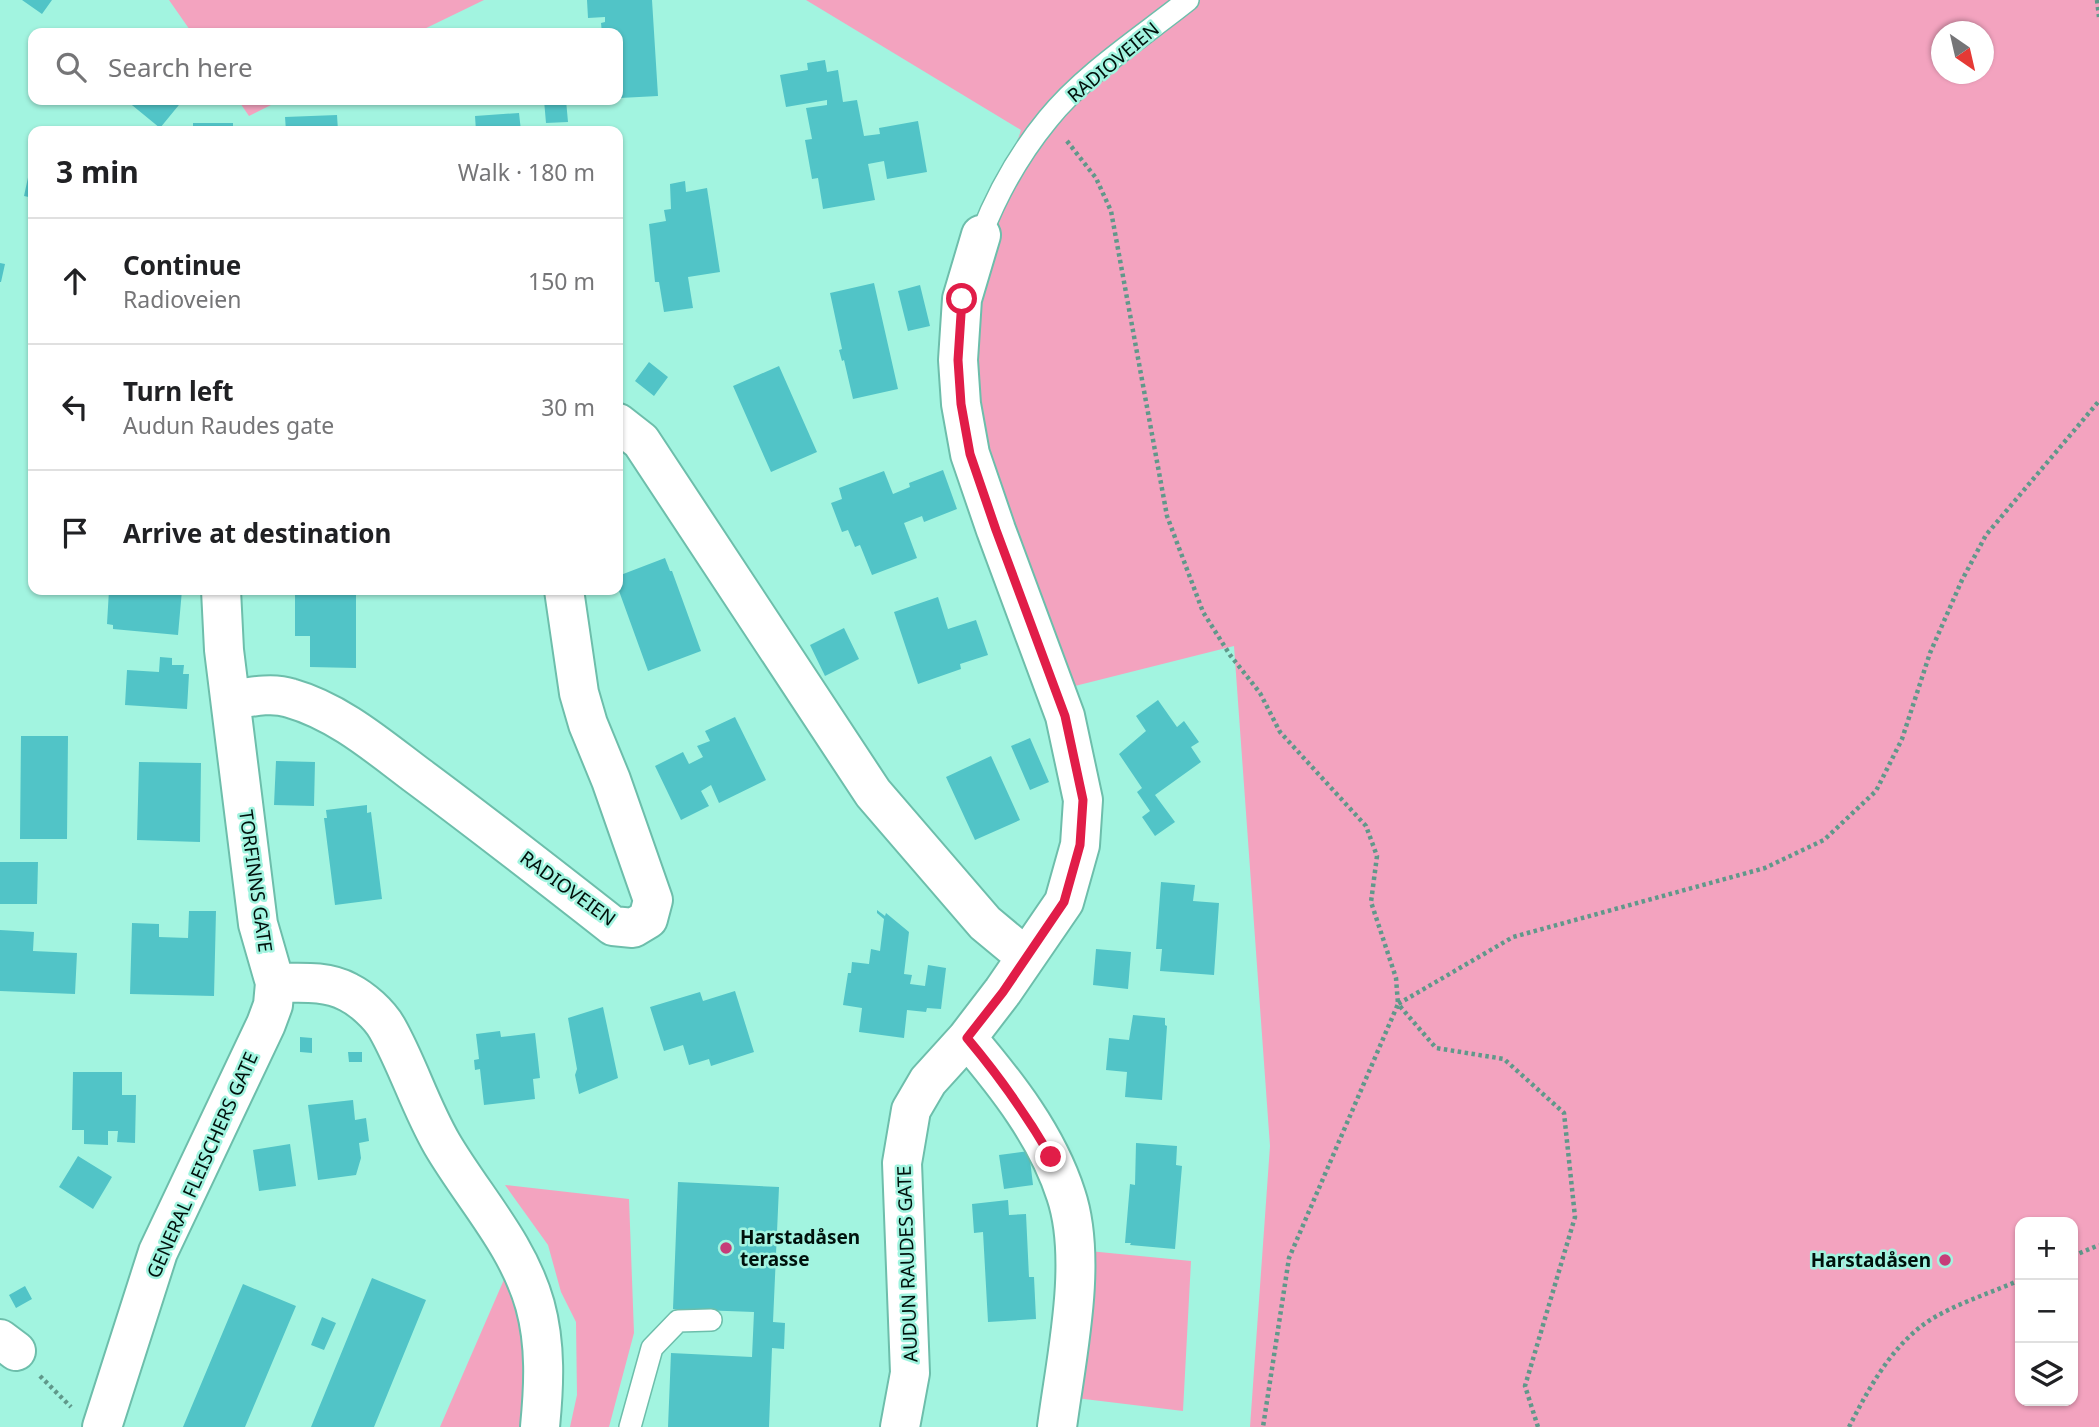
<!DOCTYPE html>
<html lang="en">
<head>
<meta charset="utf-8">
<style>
	body { margin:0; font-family:"Noto Sans",sans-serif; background:#f2f2f2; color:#202124 }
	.controls { position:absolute; right:21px; bottom:21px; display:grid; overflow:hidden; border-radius:14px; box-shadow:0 2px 5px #0004 }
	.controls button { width:63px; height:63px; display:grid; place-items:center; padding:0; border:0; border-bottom:2px solid #e0e0e0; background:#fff; color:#202124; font:35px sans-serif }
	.compass { position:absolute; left:1931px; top:21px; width:63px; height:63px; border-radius:50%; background:#fff; box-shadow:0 2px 5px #0004; rotate:146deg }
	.stop { position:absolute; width:21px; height:21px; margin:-16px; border:5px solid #e11d48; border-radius:50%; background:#fff }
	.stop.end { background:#e11d48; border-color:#fff; box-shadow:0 2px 7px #0008 }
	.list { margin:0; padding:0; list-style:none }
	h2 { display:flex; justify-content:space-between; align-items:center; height:91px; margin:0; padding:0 28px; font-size:30px }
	h2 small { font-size:23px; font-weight:400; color:#757577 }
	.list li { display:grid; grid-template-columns:46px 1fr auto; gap:21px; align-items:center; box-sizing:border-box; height:126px; padding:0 28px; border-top:2px solid #e0e0e0 }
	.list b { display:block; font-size:26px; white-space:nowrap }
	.list p { margin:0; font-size:23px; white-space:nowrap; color:#757577 }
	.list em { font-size:23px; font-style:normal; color:#757577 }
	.icon { flex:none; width:38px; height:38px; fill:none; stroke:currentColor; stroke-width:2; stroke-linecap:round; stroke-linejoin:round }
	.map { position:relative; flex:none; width:2099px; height:1427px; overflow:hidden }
	.search { position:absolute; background:#fff; box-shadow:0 2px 5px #0004; left:28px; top:28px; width:595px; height:77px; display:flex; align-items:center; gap:18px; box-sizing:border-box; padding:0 24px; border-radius:14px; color:#757577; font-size:26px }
	.panel { position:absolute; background:#fff; box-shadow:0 2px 5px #0004; left:28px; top:126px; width:595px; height:469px; border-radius:14px }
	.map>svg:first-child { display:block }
	.green { fill:#f3a3bf; fill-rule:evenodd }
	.building { fill:#51c4c7 }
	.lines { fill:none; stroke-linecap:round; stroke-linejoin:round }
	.lane-casing { stroke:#6dbeab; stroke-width:24 }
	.street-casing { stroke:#6dbeab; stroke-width:42 }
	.path { stroke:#60988a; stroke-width:4.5; stroke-dasharray:3.5 3.5; stroke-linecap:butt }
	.lane { stroke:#fff; stroke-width:21 }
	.street { stroke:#fff; stroke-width:38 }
	.route { stroke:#e11d48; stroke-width:9 }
	.poi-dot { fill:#c63d79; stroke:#a2f4e0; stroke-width:2.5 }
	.labels { text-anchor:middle; stroke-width:5; stroke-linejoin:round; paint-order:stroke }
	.street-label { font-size:19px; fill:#00110c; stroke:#a2f4e0 }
	.poi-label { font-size:19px; font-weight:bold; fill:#00110c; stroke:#a2f4e0; text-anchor:start }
</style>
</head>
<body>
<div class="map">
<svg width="2099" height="1427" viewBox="0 0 2099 1427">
	<rect width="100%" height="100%" fill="#a2f4e0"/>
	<!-- green -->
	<path class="green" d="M169 0H484L416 33H192Z
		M806 0H2099V1427H1250L1270 1146 1234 646 1059 690 952 340 1021 130ZM1941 32H1983V74H1941ZM2020 1222H2073V1401H2020Z
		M238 100H281L249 116Z
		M505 1185 629 1199 634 1333 609 1427H570L577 1395 576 1322 561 1292 548 1245Z
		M1089 1251 1191 1261 1183 1411 1076 1398Z
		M509 1268 525 1313 527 1427H440Z"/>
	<!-- building -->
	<path class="building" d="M22 0H52L42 14Z
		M587 0H652L658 96 620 98 618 33H602L601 23 605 22V17L588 18Z
		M825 60 827 72 838 70 843 102 857 100 864 136 880 134 879 128 918 121 927 172 887 179 884 161 868 164 875 200 823 209 818 178 812 179 805 140 812 139 806 108 827 105V100L786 107 780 75 808 70 807 63Z
		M116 100H183L160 128 127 101 123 105Z
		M544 100H566L568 122 546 123Z
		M519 113 521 131H476L475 116Z
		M337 115 338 131H286L285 117Z
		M193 123H233V131H193Z
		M552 126V131H531V127Z
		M32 159H33V198L24 196Z
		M685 181 686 192 707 188 720 272 688 277 693 308 664 312 659 282H655L649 224 666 221 664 210 671 209 670 184Z
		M0 263 5 264 1 282H0Z
		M874 283 898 389 853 399 844 360 842 361 839 350 842 349 830 293Z
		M920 285 930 326 908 331 898 291Z
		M649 362 668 377 654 396 635 381Z
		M779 366 817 452 771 472 733 386Z
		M943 470 957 509 924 522 922 516 904 523 917 558 872 575 860 545 855 547 848 530 842 532 831 503 842 499 839 488 884 471 893 494 910 487 909 483Z
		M665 558 670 571H672L701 651 648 671 619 591 621 589 618 576Z
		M109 590H182L178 635 113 629V625L107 624Z
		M295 590H356V668L310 667V636H295Z
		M938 597 948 629 976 620 988 655 960 664 961 669 918 684 894 612Z
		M844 628 859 659 825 676 810 645Z
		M160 657 172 658V665H184L183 674H189L187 709 125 705 127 670 159 672Z
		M1158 700 1177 727 1184 721 1199 742 1191 747 1201 762 1155 795 1175 822 1155 836 1142 817 1150 811 1137 792 1142 788 1119 754 1146 731 1136 716Z
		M735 717 766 780 719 803 711 785 701 791 709 806 681 820 655 766 683 752 689 764 703 757 697 746 710 741 705 731Z
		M21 736H68L67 839H20Z
		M1030 738 1049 782 1030 790 1011 746Z
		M991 756 1020 820 975 840 946 777Z
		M276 761 315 762 314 806 274 805Z
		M139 762 201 763 200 842 137 840Z
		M367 805V813L371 812 382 899 335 905 324 818H327L326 810Z
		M0 862H38L37 904H0Z
		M1161 882 1195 885 1193 901 1219 903 1214 975 1160 971 1162 949H1156Z
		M877 910 885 916 886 913 909 932 904 974 912 975 910 984 925 986 928 965 946 968 941 1009 927 1008 926 1012 907 1010 904 1038 859 1032 862 1008 843 1005 848 973H851L852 962 869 964 871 949 880 951 884 919 877 913Z
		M189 911H216L214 996 130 994 132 923 159 924V937L188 938Z
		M0 930 34 932 33 951 77 953 75 994 0 991Z
		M1096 949 1131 952 1128 989 1093 985Z
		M735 991 754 1052 711 1066 709 1059 689 1065 683 1045 664 1051 650 1007 700 992 703 1001Z
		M603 1007 618 1078 579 1094 575 1075 577 1069 568 1018Z
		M1133 1015 1165 1018V1025L1167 1026 1162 1100 1125 1097 1127 1072 1106 1070 1109 1038 1129 1040Z
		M500 1031 501 1037 535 1033 540 1078 533 1079 535 1099 484 1105 480 1069 475 1070 474 1060 479 1059 476 1034Z
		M300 1037 312 1038V1053L300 1052Z
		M348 1052H362V1062H349Z
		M73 1072H122V1095H136L135 1143 117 1142 118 1131H108V1145L84 1144V1130H72Z
		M353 1100 355 1120 366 1118 369 1141 359 1143 361 1158 356 1175 318 1180 308 1105Z
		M1136 1143 1177 1146 1176 1165 1182 1166 1175 1249 1130 1245 1131 1243H1125L1130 1184 1135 1185Z
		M290 1144 296 1186 259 1191 253 1150Z
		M1029 1151 1033 1185 1004 1189 999 1155Z
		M78 1156 112 1177 93 1209 59 1187Z
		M678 1182 779 1187 773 1322 785 1323 784 1349 772 1348 769 1427H668L671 1353 752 1357 754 1312 673 1309Z
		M1008 1200 1009 1215 1026 1214 1029 1277H1034L1036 1319 988 1322 983 1232 974 1233 972 1204Z
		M372 1278 426 1300 374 1427H311Z
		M243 1284 296 1306 245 1427H183Z
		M25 1286 32 1299 16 1308 9 1295Z
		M322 1317 336 1323 324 1350 311 1345Z"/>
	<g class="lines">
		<!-- lane casing -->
		<g class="lane-casing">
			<path id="lane" d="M981 235C997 194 1020 153 1048 119 1084 74 1143 36 1188 0
				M630 1427 652 1348 678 1321 711 1320"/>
		</g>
		<!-- street casing -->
		<g class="street-casing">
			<path id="street" d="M618 423 641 441 873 793 985 923 1026 957
				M221 590 224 650 258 924 275 983C299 983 326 980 348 992 362 999 379 1014 387 1028 408 1065 420 1106 442 1144 473 1197 518 1244 535 1305 546 1345 544 1386 540 1427
				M232 700C250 697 272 692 290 698 339 712 378 746 418 776 484 825 548 875 613 926L633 928 648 919 653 900 611 780 588 724 579 693 564 590
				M967 1038 1003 991 1064 902 1080 845 1083 800 1065 716 996 530 970 454 961 404 958 360 962 299 981 235
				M0 1339 16 1351
				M102 1427 158 1252 266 1024 273 1005 275 983
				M900 1427 910 1373 902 1163 911 1110 928 1081 967 1038C1007 1085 1047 1136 1066 1195 1088 1261 1066 1358 1057 1427"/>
		</g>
		<!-- path -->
		<path class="path" d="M2097 0 2099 17
			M1067 141 1096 178 1111 211 1167 516 1203 612 1230 655 1260 693 1280 732 1366 826 1377 856 1371 902 1396 978 1398 1004 1289 1258 1263 1427
			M2073 1256 2099 1245
			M40 1376 71 1407
			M1538 1427 1525 1386 1575 1217 1564 1113 1504 1059 1436 1048 1398 1004 1513 937 1765 868 1824 840 1876 791 1902 739 1930 653 1962 580 1986 535 2099 401
			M1849 1427C1870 1386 1894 1341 1935 1317 1961 1302 1993 1292 2020 1280"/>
		<!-- lane -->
		<use href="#lane" class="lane"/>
		<!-- street -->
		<use href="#street" class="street"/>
	</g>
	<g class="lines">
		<!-- route -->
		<path class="route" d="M962 299 958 360 961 404 970 454 996 530 1065 716 1083 800 1080 845 1064 902 1003 992 967 1038C999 1076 1026 1114 1051 1157"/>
	</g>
	<!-- markers -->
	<g class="poi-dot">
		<circle cx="726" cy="1248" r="7"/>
		<circle cx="1945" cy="1260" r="7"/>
	</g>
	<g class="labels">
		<!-- street labels -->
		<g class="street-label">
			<text transform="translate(1113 62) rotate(-40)" y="7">RADIOVEIEN</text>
			<text transform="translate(256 881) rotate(82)" y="7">TORFINNS GATE</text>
			<text transform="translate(568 888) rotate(36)" y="7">RADIOVEIEN</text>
			<text transform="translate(202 1165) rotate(-66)" y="7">GENERAL FLEISCHERS GATE</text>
			<text transform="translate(907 1264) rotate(-92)" y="7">AUDUN RAUDES GATE</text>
		</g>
		<!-- poi labels -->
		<g class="poi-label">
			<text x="740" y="1244">Harstadåsen<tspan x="740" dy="22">terasse</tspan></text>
			<text x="1931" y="1267" text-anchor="end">Harstadåsen</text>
		</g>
	</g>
</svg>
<div class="controls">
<button>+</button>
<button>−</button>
<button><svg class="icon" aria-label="layers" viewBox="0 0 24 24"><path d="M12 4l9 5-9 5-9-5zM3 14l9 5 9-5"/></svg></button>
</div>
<svg class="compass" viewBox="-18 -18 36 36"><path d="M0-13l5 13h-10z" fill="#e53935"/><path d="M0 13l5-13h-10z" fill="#757577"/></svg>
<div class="stop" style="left:962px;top:299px"></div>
<div class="stop end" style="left:1051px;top:1157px"></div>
<div class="search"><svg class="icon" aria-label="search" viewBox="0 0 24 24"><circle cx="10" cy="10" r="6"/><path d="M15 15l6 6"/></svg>Search here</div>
<section class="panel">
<h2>3 min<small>Walk · 180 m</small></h2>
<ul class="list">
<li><svg class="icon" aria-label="ahead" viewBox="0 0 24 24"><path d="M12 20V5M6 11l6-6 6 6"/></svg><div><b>Continue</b><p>Radioveien</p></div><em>150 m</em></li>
<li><svg class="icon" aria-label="left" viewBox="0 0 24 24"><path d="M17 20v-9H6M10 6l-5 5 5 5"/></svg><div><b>Turn left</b><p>Audun Raudes gate</p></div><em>30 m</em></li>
<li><svg class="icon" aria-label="arrive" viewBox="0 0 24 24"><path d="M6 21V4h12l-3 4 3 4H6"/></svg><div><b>Arrive at destination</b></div></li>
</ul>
</section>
</div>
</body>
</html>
